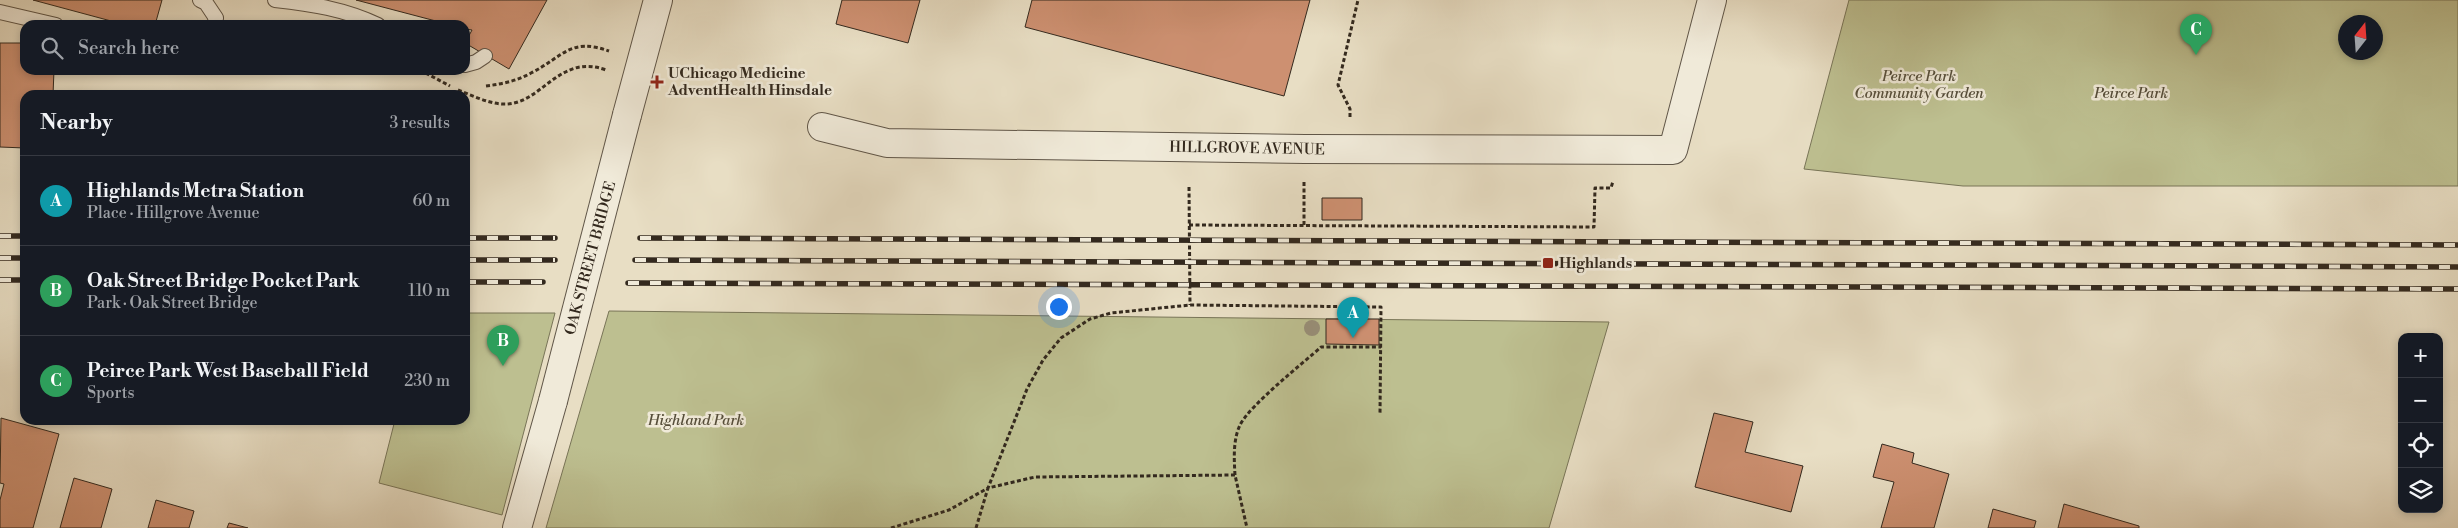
<!DOCTYPE html>
<html lang="en">
<head>
<meta charset="utf-8">
<style>
	body { margin:0; font-family:"Libre Bodoni",serif; background:#20242c; color:#f1f3f6 }
	.controls { position:absolute; right:15px; bottom:15px; display:grid; overflow:hidden; border-radius:10px; box-shadow:0 2px 8px #0003 }
	.controls button { width:45px; height:45px; display:grid; place-items:center; padding:0; border:0; border-bottom:1px solid #363941; background:#171b24; color:#f1f3f6; font:25px sans-serif }
	.compass { position:absolute; left:2338px; top:15px; width:45px; height:45px; border-radius:50%; background:#171b24; box-shadow:0 2px 8px #0003; rotate:17deg }
	.you { position:absolute; left:1058px; top:306px; width:18px; height:18px; margin:-12px; border:4px solid #fff; border-radius:50%; background:#1a73e8; box-shadow:0 0 0 8px #1a73e833 }
	.badge { display:grid; place-items:center; width:32px; height:32px; border-radius:50%; background:#7c3aed; color:#fff; font-size:16px; font-weight:700 }
	.pin { position:absolute; translate:-50% -41px; filter:drop-shadow(0 1px 2px #0008) }
	.pin::after { content:''; position:absolute; top:26px; width:18px; height:15px; background:inherit; clip-path:polygon(0 0,100% 0,50% 100%) }
	.list { margin:0; padding:0; list-style:none }
	h2 { display:flex; justify-content:space-between; align-items:center; height:65px; margin:0; padding:0 20px; font-size:21px }
	h2 small { font-size:16px; font-weight:400; color:#9ea1a6 }
	.list li { display:grid; grid-template-columns:32px 1fr auto; gap:15px; align-items:center; box-sizing:border-box; height:90px; padding:0 20px; border-top:1px solid #363941 }
	.list b { display:block; font-size:19px; white-space:nowrap }
	.list p { margin:0; font-size:16px; white-space:nowrap; color:#9ea1a6 }
	.list em { font-size:16px; font-style:normal; color:#9ea1a6 }
	.icon { flex:none; width:28px; height:28px; fill:none; stroke:currentColor; stroke-width:2; stroke-linecap:round; stroke-linejoin:round }
	.map { position:relative; flex:none; width:2458px; height:528px; overflow:hidden }
	.search { position:absolute; background:#171b24; box-shadow:0 2px 8px #0003; left:20px; top:20px; width:450px; height:55px; display:flex; align-items:center; gap:12px; box-sizing:border-box; padding:0 18px; border-radius:15px; color:#9ea1a6; font-size:19px }
	.panel { position:absolute; background:#171b24; box-shadow:0 2px 8px #0003; left:20px; top:90px; width:450px; height:335px; border-radius:15px }
	.map>svg:first-child { display:block }
	.green { fill:#bdbf90; stroke:#787457; fill-rule:evenodd }
	.building { fill:#cd9071; stroke:#33291e }
	.lines { fill:none; stroke-linecap:round; stroke-linejoin:round }
	.service-casing { stroke:#605648; stroke-width:16 }
	.minor-casing { stroke:#605648; stroke-width:30 }
	.path { stroke:#33291e; stroke-width:3; stroke-dasharray:4 2.5; stroke-linecap:butt }
	.service { stroke:#f0ead9; stroke-width:14 }
	.minor { stroke:#f0ead9; stroke-width:28 }
	.rail-casing { stroke:#33291e; stroke-width:5.5 }
	.rail { stroke:#f0ead9; stroke-width:4; stroke-dasharray:11; stroke-linecap:butt }
	.minor-bridge-casing { stroke:#605648; stroke-width:30; stroke-linecap:butt }
	.minor-bridge { stroke:#f0ead9; stroke-width:28 }
	.tree { fill:#988f78 }
	.poi-dot { fill:#8f2418; stroke:#f0ead9; stroke-width:2 }
	.labels { text-anchor:middle; stroke-width:5; stroke-linejoin:round; paint-order:stroke }
	.poi-label { font-size:15px; font-weight:bold; fill:#33291e; stroke:#f0ead9; text-anchor:start }
	.park-label { font-size:15px; font-style:italic; fill:#564e3a; stroke:#f0ead9 }
	.street-label { font-size:15px; fill:#33291e; stroke:#f0ead9 }
</style>
</head>
<body>
<div class="map">
<svg width="2458" height="528" viewBox="0 0 2458 528">
	<rect width="100%" height="100%" fill="#e8dec4"/>
	<filter id="stains"><feTurbulence type="fractalNoise" baseFrequency=".004" numOctaves="4"/><feColorMatrix values="0 0 0 0 .2 0 0 0 0 .09 0 0 0 0 .02 0 0 0 .5 -.17"/></filter>
	<radialGradient id="worn" r=".72"><stop offset=".6" stop-color="#630" stop-opacity="0"/><stop offset="1" stop-color="#630" stop-opacity=".3"/></radialGradient>
	<!-- green -->
	<path class="green" d="M1849 0H2458V186H1963L1804 169ZM2376 22V52H2346V22Z
		M609 311 1609 322 1549 528H546Z
		M465 313H555L502 515 379 483 395 420H465Z"/>
	<!-- building -->
	<path class="building" d="M33 0H162L155 25H126Z
		M356 0H547L509 69 465 43 472 30 465 29V25H451Z
		M842 0H920L908 43 836 24Z
		M1032 0H1310L1284 96 1025 27Z
		M0 43H25V70H54L53 95H25V148L0 147Z
		M1322 198H1362V220H1322Z
		M1326 319H1379V345L1326 344Z
		M1714 413 1753 422 1745 452 1803 466 1791 512 1695 487Z
		M1 418 59 434 33 528H0V500L4 484 0 483Z
		M1882 444 1914 453 1912 463 1949 474 1934 528H1881L1894 482 1873 477Z
		M74 478 112 489 101 528H60Z
		M156 500 194 511 189 528H148Z
		M2064 504 2139 526V528H2058Z
		M1993 509 2036 521 2034 528H1988Z
		M229 523 248 528H227Z"/>
	<g class="lines">
		<!-- service casing -->
		<g class="service-casing">
			<path id="service" d="M200 0 206 3 216 18 214 25
				M275 0C311 4 345 9 378 25
				M0 12 56 25
				M465 65 476 62 485 56"/>
		</g>
		<!-- minor casing -->
		<g class="minor-casing">
			<path id="minor" d="M627 115 658 0
				M822 127 887 143 1305 149 1673 150 1712 0
				M517 528 553 401"/>
		</g>
		<!-- path -->
		<path class="path" d="M420 70 450 86
			M486 86C502 84 517 81 531 73 563 57 570 37 609 51
			M458 90C471 95 487 103 502 104 541 107 558 52 606 70
			M1350 117V109L1338 85 1358 0
			M1189 187 1190 305
			M1189 225 1594 227 1595 188H1611L1613 181
			M1304 225V182
			M1235 475C1234 458 1233 440 1240 425 1250 405 1302 364 1321 347H1381
			M891 528 949 510 988 488 1027 389 1043 360 1061 338 1090 319 1111 313 1190 305 1381 307 1380 414
			M976 528 988 488 1035 477 1235 475 1247 528"/>
		<!-- service -->
		<use href="#service" class="service"/>
		<!-- minor -->
		<use href="#minor" class="minor"/>
		<!-- rail casing -->
		<g class="rail-casing">
			<path id="rail" d="M0 236H25
				M465 238H555
				M640 238 2458 245
				M0 258H25
				M465 260H555
				M635 260 2458 267
				M0 280H25
				M465 282H543
				M628 283 2458 289"/>
		</g>
		<!-- rail -->
		<use href="#rail" class="rail"/>
		<!-- minor-bridge casing -->
		<g class="minor-bridge-casing">
			<path id="minor-bridge" d="M553 401 627 115"/>
		</g>
		<!-- minor-bridge -->
		<use href="#minor-bridge" class="minor-bridge"/>
	</g>
	<!-- trees -->
	<circle class="tree" cx="1312" cy="328" r="8"/>
	<!-- markers -->
	<g class="poi-dot">
		<path d="M654.5 74.5h5v5h5v5h-5v5h-5v-5h-5v-5h5z"/>
		<rect x="1542" y="257" width="12" height="12" rx="2.5"/>
	</g>
	<g class="labels">
		<!-- poi labels -->
		<g class="poi-label">
			<text x="668" y="78">UChicago Medicine<tspan x="668" dy="17">AdventHealth Hinsdale</tspan></text>
			<text x="1559" y="268">Highlands</text>
		</g>
		<!-- park labels -->
		<g class="park-label">
			<text x="1919" y="81">Peirce Park<tspan x="1919" dy="17">Community Garden</tspan></text>
			<text x="2131" y="98">Peirce Park</text>
			<text x="696" y="425">Highland Park</text>
		</g>
		<!-- street labels -->
		<g class="street-label">
			<text transform="translate(1247 148) rotate(1)" y="5">HILLGROVE AVENUE</text>
			<text transform="translate(590 258) rotate(-75)" y="5">OAK STREET BRIDGE</text>
		</g>
	</g>
	<rect width="100%" height="100%" filter="url(#stains)"/>
	<rect width="100%" height="100%" fill="url(#worn)"/>
</svg>
<div class="controls">
<button>+</button>
<button>−</button>
<button><svg class="icon" aria-label="locate" viewBox="0 0 24 24"><circle cx="12" cy="12" r="6"/><path d="M12 2v4M12 18v4M2 12h4M18 12h4"/></svg></button>
<button><svg class="icon" aria-label="layers" viewBox="0 0 24 24"><path d="M12 4l9 5-9 5-9-5zM3 14l9 5 9-5"/></svg></button>
</div>
<svg class="compass" viewBox="-18 -18 36 36"><path d="M0-13l5 13h-10z" fill="#e53935"/><path d="M0 13l5-13h-10z" fill="#9ea1a6"/></svg>
<div class="you"></div>
<div class="pin badge" style="left:1353px;top:338px;background:#0f9aa8">A</div>
<div class="pin badge" style="left:503px;top:366px;background:#2e9e5b">B</div>
<div class="pin badge" style="left:2196px;top:55px;background:#2e9e5b">C</div>
<div class="search"><svg class="icon" aria-label="search" viewBox="0 0 24 24"><circle cx="10" cy="10" r="6"/><path d="M15 15l6 6"/></svg>Search here</div>
<section class="panel">
<h2>Nearby<small>3 results</small></h2>
<ul class="list">
<li><span class="badge" style="background:#0f9aa8">A</span><div><b>Highlands Metra Station</b><p>Place · Hillgrove Avenue</p></div><em>60 m</em></li>
<li><span class="badge" style="background:#2e9e5b">B</span><div><b>Oak Street Bridge Pocket Park</b><p>Park · Oak Street Bridge</p></div><em>110 m</em></li>
<li><span class="badge" style="background:#2e9e5b">C</span><div><b>Peirce Park West Baseball Field</b><p>Sports</p></div><em>230 m</em></li>
</ul>
</section>
</div>
</body>
</html>
